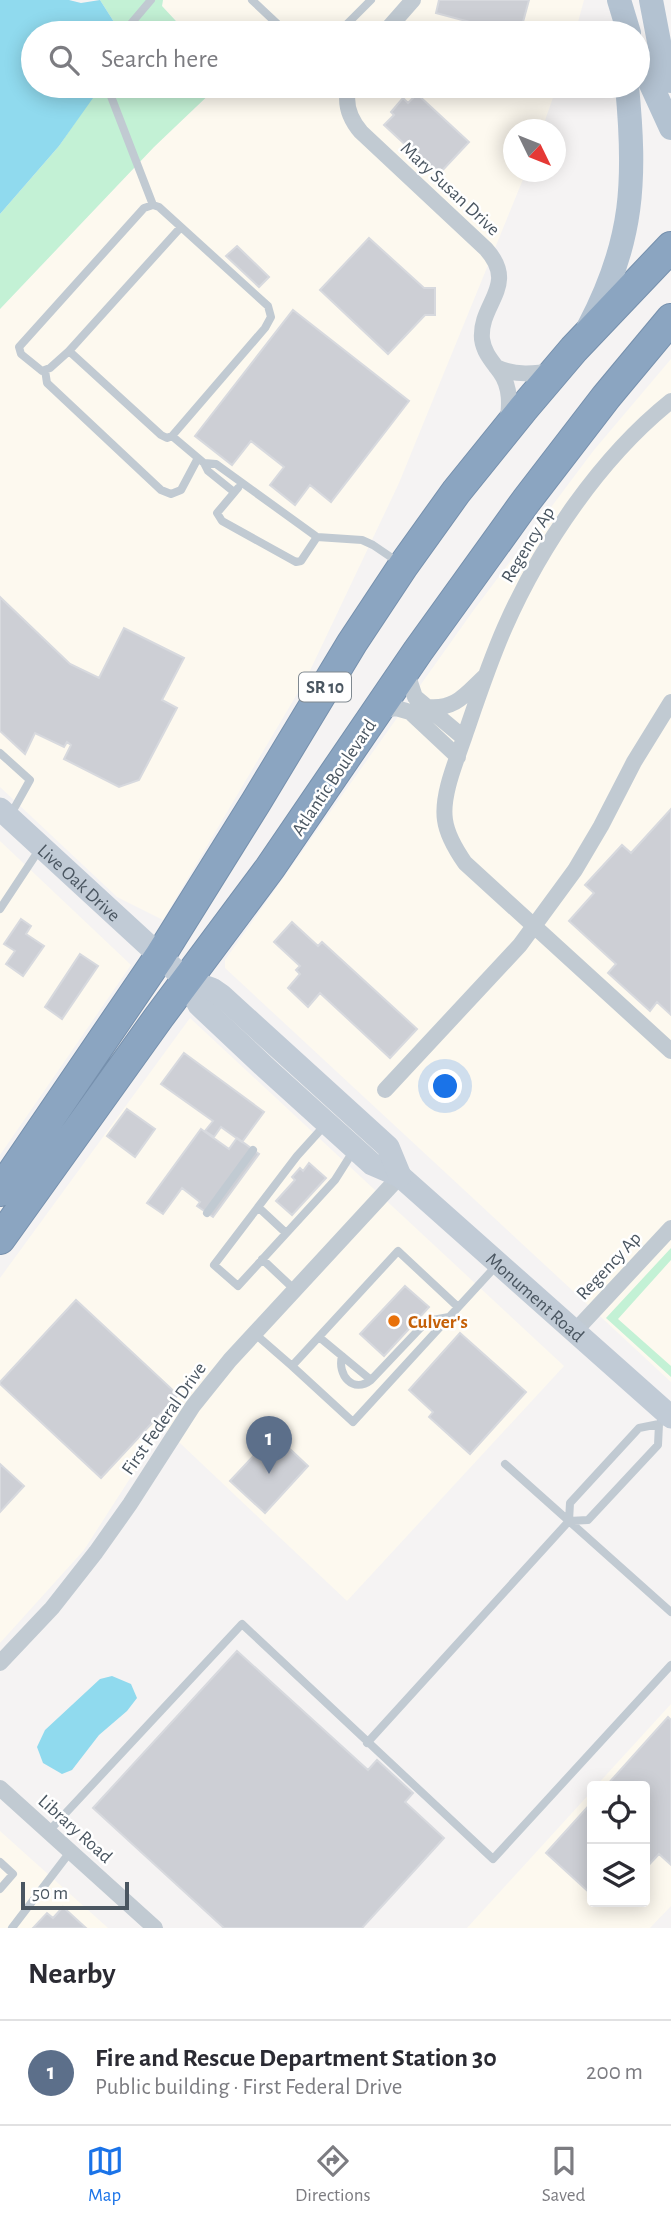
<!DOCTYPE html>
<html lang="en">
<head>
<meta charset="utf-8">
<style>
	body { margin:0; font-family:"Alegreya Sans",sans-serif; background:#f2f2f3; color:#2b2b33 }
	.controls { position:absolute; right:21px; bottom:21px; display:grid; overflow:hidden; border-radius:7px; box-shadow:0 4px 18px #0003 }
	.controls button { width:63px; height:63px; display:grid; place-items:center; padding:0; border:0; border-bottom:2px solid #e1e1e2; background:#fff; color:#2b2b33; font:35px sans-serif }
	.compass { position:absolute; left:503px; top:119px; width:63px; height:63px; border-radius:50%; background:#fff; box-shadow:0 4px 18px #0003; rotate:133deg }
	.scale { position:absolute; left:21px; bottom:18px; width:108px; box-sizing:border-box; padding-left:7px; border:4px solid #4a5661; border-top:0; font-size:19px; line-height:24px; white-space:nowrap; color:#4a5661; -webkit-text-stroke:5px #fff; paint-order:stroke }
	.you { position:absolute; left:446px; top:1087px; width:24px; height:24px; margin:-18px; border:5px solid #fff; border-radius:50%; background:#1a73e8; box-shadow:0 0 0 10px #1a73e833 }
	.badge { display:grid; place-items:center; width:46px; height:46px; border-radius:50%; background:#1a73e8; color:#fff; font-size:23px; font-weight:700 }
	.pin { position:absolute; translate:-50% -58px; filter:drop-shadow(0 2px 4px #0008) }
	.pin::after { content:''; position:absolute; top:37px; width:24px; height:21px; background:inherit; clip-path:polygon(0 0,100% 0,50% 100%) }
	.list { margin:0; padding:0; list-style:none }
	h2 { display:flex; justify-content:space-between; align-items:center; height:91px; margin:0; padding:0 28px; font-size:30px }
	h2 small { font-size:23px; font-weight:400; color:#7c7c81 }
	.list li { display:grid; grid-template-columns:46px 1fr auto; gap:21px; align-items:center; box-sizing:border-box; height:105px; padding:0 28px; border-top:2px solid #e1e1e2 }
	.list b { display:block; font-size:26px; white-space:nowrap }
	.list p { margin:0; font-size:23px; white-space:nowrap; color:#7c7c81 }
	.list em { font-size:23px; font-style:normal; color:#7c7c81 }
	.icon { flex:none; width:38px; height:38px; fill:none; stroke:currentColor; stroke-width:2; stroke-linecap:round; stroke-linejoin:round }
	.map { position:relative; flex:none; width:671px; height:1928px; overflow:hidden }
	.search { position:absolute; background:#fff; box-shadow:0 4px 18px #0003; left:21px; right:21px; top:21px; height:77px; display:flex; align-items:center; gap:18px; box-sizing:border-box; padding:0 24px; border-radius:38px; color:#7c7c81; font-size:26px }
	.sheet { height:196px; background:#fff }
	nav { display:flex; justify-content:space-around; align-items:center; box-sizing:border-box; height:98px; border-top:2px solid #e1e1e2; background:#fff; font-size:19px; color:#7c7c81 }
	nav a { display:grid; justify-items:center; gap:4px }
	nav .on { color:#1a73e8 }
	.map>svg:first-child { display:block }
	.commercial { fill:#fdf9ef }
	.green { fill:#c3f1d5 }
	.water { fill:#90daee }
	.building { fill:#cdcfd5; stroke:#d7d9de; stroke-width:2 }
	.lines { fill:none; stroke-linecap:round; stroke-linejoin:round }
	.highway-casing { stroke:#7690ad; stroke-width:32 }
	.lane { stroke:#c1cad2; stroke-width:8 }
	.street { stroke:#c1cad2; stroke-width:16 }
	.secondary { stroke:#c1cbd6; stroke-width:23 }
	.primary { stroke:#b3c2d1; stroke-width:24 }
	.highway { stroke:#8ba5c1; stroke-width:30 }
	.food-dot { fill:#e8710a; stroke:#fff; stroke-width:2.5 }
	.labels { text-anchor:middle; stroke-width:5; stroke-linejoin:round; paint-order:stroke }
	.shield { fill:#fff; stroke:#808990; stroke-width:2 }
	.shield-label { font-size:18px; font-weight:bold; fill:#4a5661 }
	.street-label { font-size:19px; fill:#4a5661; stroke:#fff }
	.food-label { font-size:19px; font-weight:bold; fill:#c56008; stroke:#fff; text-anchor:start }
</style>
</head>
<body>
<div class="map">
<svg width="671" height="1928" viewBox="0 0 671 1928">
	<rect width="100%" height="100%" fill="#f5f3f3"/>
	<!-- commercial -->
	<path class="commercial" d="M163 0H584L575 33H187L162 6Z
		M218 86H557L542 129 514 130V172H526L399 483 306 679 163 920 117 897 0 787V309L154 147Z
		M671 359V1382L225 968V960L230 953 473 611 594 450Z
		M0 841 131 965 0 1155Z
		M190 1018 564 1366 347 1601 163 1427 84 1550 0 1643V1278Z
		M671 1704V1906L650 1928H467L592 1791V1902H645V1786H596Z
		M0 1831 108 1928H0Z"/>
	<!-- green -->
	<path class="green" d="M100 0H163L162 6 187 33H101L114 22Z
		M91 86H218L154 147 0 309V214L59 146 92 98Z
		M671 1248V1260L618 1319 671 1366V1377L606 1318Z"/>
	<!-- water -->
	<path class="water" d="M0 0H69L81 3 100 0 114 22 101 33H33V86H91L93 98 59 146 0 214Z
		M112 1676 131 1684 137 1698 127 1711 99 1735 72 1770 62 1774 43 1763 37 1747 45 1730 100 1679Z"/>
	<!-- building -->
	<path class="building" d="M439 0H529L520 33H511L436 13Z
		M417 94 469 142 438 175 384 125 394 115 391 112 403 98 408 103Z
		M369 238 424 288H435V315H425L388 354 320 290Z
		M237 246 269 277 259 287 226 256Z
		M293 310 409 401 331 502 310 485 295 505 270 485 284 467 251 441 232 465 195 436Z
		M0 597 70 664 99 678 124 628 184 658 162 700 177 708 139 780 119 787 64 759 71 745 67 742 64 747 35 733 25 754 0 731Z
		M671 809V1015L657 1002 650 1011 608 973 616 964 569 921 594 893 585 885 622 845 631 853Z
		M21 919 31 926 26 934 44 946 23 976 6 964 15 951 4 944Z
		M292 922 318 946 322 942 417 1029 390 1058 320 993 308 1007 288 988 300 974 296 970 300 966 274 942Z
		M80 954 98 966 62 1019 45 1007Z
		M184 1053 264 1112 242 1142 221 1127 214 1137 205 1131 213 1121 161 1084Z
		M127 1109 155 1129 135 1157 107 1136Z
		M201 1129 229 1149 237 1138 259 1154 213 1217 197 1206 200 1202 182 1188 163 1214 147 1203Z
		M309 1163 326 1178 292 1215 276 1201 295 1180 292 1177 300 1168 303 1171Z
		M405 1286 429 1307 384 1356 360 1334Z
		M76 1300 178 1395 101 1478 0 1384V1382Z
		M460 1333 526 1392 470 1454 429 1417 433 1412 409 1390Z
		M274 1434 308 1466 265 1513 230 1481Z
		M0 1464 24 1486 0 1512Z
		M237 1651 368 1770 377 1760 413 1793 405 1802 444 1838 362 1928H224L93 1808Z
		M668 1717 671 1720V1865L659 1854 645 1869V1786H606Z
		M592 1802V1895L546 1853Z
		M63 1907 86 1928H33L47 1913 53 1918Z"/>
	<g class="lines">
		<!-- highway casing -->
		<g class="highway-casing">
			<path id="highway" d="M0 1191 160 956 256 802 352 643 403 566 456 492 523 409 574 349 671 247
				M0 1239 159 1017 270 868 418 651 526 501 606 397 671 319"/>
		</g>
		<!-- lane -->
		<path class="lane" d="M252 0 287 33
			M123 33 151 0
			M338 33 371 0
			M107 86 153 205
			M69 351 181 227
			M45 370 47 383 161 490 171 494 181 490 198 458
			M172 436 265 328 271 317 268 306 159 207 153 205 144 208 19 347 21 354 42 371 50 368 69 351 161 435 167 438 172 436 204 463 208 471 234 492
			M204 463 216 464 317 537 362 540 373 545 398 562
			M238 488 217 513 222 521 296 562 301 561 317 537
			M0 753 30 780 11 814
			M0 909 39 850
			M325 1125 297 1156 214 1265 238 1286 335 1180 354 1150
			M258 1207 286 1233
			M207 1213 253 1150
			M262 1259 295 1290
			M458 1307 398 1251 292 1366 353 1422 496 1266
			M254 1333 292 1366
			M319 1337 371 1380 427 1321 449 1317
			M342 1356C337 1375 353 1394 371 1380
			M505 1464 671 1612
			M569 1521 588 1520 658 1445 659 1424
			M367 1743 569 1521 570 1503 639 1428 659 1424 667 1415
			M48 1832 242 1624 493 1859 671 1665
			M0 1862 13 1874 0 1889
			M12 1928 70 1852"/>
		<!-- street -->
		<path class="street" d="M384 33 413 0
			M349 86C344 103 349 118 361 132L486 249C519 286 479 303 482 339 484 353 492 361 500 372 511 387 510 406 507 424
			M496 367C515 376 535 374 555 370
			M671 401C601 457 541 545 505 627 490 661 478 697 466 732 458 757 441 794 445 820 447 835 456 850 465 863L671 1051
			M406 670 415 697 464 738
			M427 707C455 710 465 695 484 677
			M378 711 396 708 410 712 458 757
			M385 1090 520 945 575 870 601 826 634 762 671 702
			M576 1330 671 1228
			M0 1663 52 1608 96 1552 130 1504 193 1406 230 1360 400 1176
			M0 1788 155 1928"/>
		<!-- secondary -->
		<g class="secondary">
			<path id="s1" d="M0 809 186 980 199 1005 267 1069 372 1164 400 1176 671 1417"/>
			<path d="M186 980 212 989 222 996 388 1147 400 1176"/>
		</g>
		<!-- primary -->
		<path class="primary" d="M619 0 629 33
			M651 0 660 47 671 81
			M638 56 671 128
			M589 326C634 241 636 179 627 86"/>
		<!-- highway -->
		<use href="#highway" class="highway"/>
	</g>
	<!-- markers -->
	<circle class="food-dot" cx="394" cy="1321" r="7"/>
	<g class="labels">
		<!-- shield labels -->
		<rect class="shield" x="299" y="672.5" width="52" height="29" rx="5"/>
		<g class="shield-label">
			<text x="325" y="693">SR 10</text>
		</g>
		<!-- street labels -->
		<g class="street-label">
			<text transform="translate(451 188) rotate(43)" y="7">Mary Susan Drive</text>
			<text transform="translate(527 544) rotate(-59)" y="7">Regency Ap</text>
			<text transform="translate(333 777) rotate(-56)" y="7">Atlantic Boulevard</text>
			<text dy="7" stroke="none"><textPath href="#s1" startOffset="108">Live Oak Drive</textPath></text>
			<text transform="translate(608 1265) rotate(-47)" y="7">Regency Ap</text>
			<text dy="7" stroke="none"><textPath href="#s1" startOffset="728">Monument Road</textPath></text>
			<text transform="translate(163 1418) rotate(-55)" y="7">First Federal Drive</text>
			<text transform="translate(76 1828) rotate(42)" y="7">Library Road</text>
		</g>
		<!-- food labels -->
		<g class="food-label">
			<text x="408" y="1328">Culver's</text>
		</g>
	</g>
</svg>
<div class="controls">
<button><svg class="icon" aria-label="locate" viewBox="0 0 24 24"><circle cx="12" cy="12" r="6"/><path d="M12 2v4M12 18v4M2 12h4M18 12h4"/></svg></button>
<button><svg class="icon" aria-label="layers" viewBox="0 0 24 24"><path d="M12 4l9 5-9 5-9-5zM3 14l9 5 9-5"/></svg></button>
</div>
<svg class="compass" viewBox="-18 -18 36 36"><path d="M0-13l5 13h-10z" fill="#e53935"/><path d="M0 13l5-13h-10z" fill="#7c7c81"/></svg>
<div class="scale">50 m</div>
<div class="you"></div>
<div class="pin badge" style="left:269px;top:1474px;background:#5c6f8a">1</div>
<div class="search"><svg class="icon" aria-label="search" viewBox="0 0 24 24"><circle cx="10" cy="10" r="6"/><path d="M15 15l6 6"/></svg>Search here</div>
</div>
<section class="sheet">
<h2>Nearby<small></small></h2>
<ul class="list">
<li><span class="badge" style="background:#5c6f8a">1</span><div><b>Fire and Rescue Department Station 30</b><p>Public building · First Federal Drive</p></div><em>200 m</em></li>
</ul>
</section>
<nav>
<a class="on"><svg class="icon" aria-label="map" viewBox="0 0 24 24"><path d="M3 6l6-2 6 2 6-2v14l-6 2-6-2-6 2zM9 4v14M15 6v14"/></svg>Map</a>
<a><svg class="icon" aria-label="directions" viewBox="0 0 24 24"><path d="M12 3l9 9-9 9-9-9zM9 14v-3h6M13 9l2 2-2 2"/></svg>Directions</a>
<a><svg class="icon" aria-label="saved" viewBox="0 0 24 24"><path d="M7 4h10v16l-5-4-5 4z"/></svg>Saved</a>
</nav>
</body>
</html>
